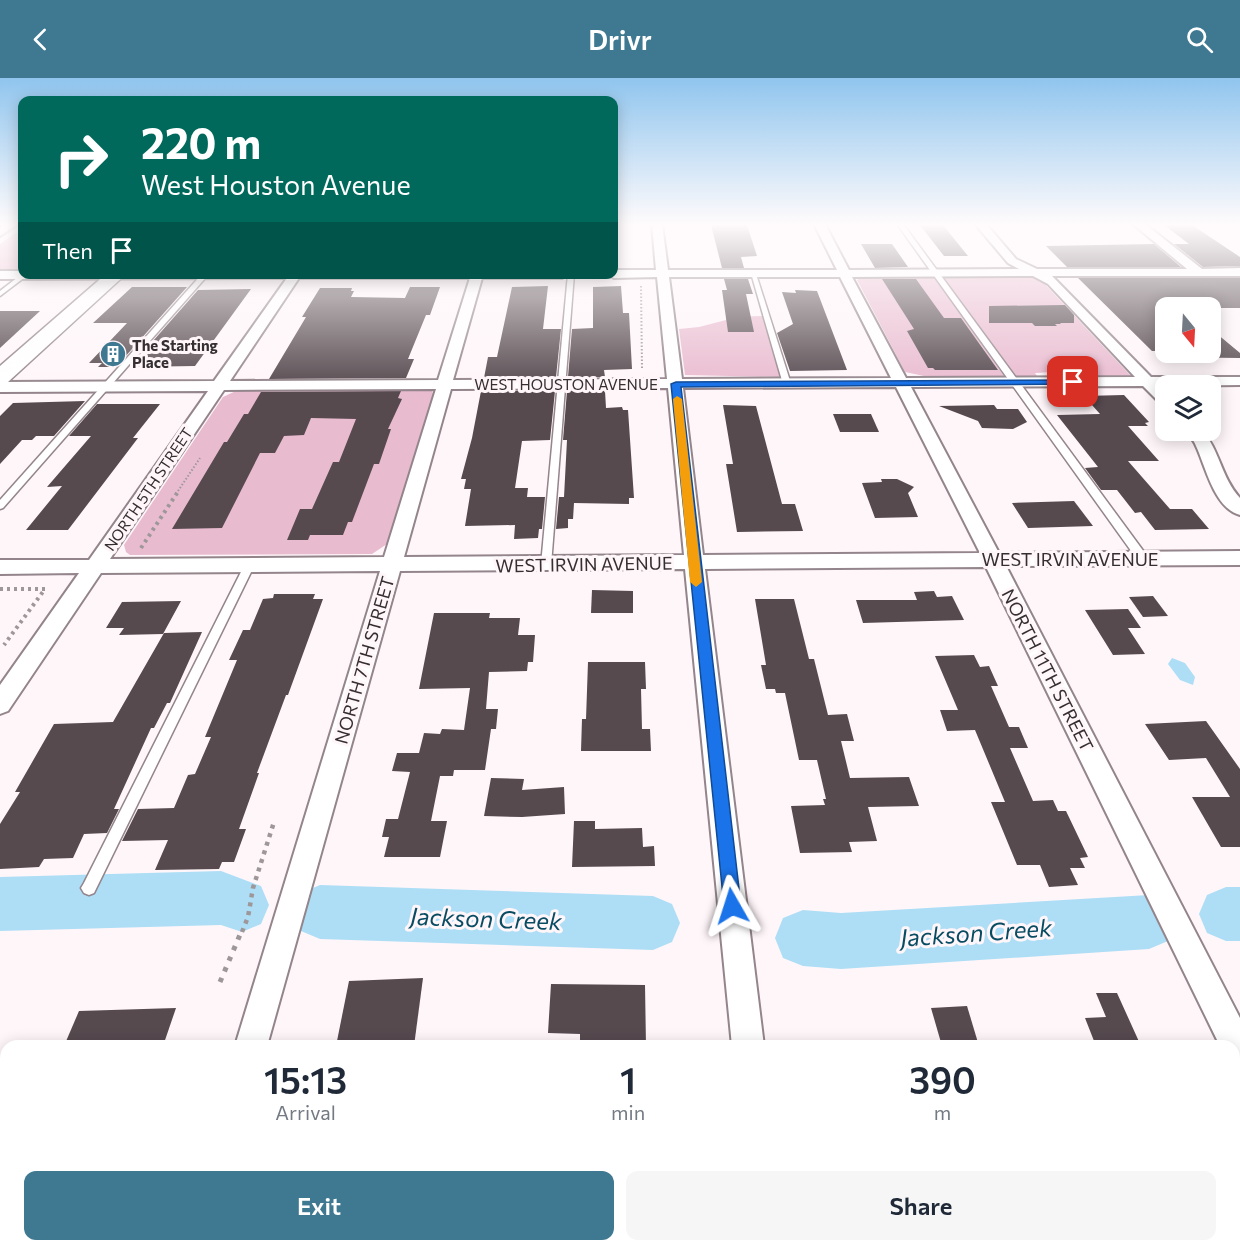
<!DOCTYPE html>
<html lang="en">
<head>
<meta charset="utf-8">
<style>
  body { margin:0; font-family:Commissioner,sans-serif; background:#f6f6f7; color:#1f2937; height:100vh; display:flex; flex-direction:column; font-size:22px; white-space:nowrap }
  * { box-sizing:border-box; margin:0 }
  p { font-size:20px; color:#747a83 }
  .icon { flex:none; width:33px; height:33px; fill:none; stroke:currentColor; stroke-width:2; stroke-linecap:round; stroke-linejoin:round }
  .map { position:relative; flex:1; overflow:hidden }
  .panel { position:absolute; left:0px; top:962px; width:1240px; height:212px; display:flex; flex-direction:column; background:#fff; border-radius:18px 18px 0 0; box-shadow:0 3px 15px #0003 }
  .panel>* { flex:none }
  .top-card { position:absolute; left:18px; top:18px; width:600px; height:183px; border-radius:12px; box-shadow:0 3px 15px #0003; background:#00695c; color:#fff; overflow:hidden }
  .needle { width:39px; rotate:162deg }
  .fabs { position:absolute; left:1155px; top:219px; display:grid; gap:12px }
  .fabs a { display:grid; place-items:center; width:66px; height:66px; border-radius:12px; background:#fff; box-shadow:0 3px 15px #0003; font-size:30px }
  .pin { position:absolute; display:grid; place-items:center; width:51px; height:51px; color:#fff; margin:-26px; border-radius:12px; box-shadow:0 3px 9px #0006 }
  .me { position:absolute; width:66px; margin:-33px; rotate:354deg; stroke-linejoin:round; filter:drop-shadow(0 0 4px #0008) }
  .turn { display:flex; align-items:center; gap:21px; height:126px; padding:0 24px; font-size:27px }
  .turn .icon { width:78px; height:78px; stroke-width:2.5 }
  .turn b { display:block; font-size:42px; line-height:51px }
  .then { display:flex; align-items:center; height:57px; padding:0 24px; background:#0003; gap:12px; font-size:22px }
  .eta { display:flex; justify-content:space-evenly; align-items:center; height:102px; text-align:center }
  .eta b { font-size:36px; font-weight:600; line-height:42px }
  .button { display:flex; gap:12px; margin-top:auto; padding:12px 24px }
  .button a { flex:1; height:69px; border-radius:12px; background:#3e7891; color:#fff; font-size:24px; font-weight:600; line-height:69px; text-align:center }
  .button a+a { background:#f6f6f7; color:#1f2937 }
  header { display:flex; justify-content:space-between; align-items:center; height:78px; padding:0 24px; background:#3e7891; color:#fff; font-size:27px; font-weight:600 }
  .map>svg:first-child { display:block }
</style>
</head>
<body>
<header><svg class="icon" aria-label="back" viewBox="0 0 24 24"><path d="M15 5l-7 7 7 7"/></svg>Drivr<svg class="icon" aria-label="search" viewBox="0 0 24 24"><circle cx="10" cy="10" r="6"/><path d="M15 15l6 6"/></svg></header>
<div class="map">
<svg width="1240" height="1172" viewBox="0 0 1240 1172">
  <rect width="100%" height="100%" fill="#fff6f9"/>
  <g fill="#e9bbcf">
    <path d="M16,155H22V194H0V166Z"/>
    <path d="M933,198L1004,298L929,299L905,294L857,202L863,199Z"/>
    <path d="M940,199H1031L1041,202L1131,298H1077C1067,291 1048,295 1035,295L1037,298H1014Z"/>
    <path d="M763,238L782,299L685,297L679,251L699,249L726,242V239Z"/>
    <path d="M426,311L432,312L434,319L387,466L372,476L130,477L126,474L124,467L223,319L238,312Z"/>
  </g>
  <path fill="#addef6" d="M1172,580L1185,585L1195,599L1193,607L1180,602L1168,586Z"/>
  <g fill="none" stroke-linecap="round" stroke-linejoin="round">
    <g fill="#addef6" fill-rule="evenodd">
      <path d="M221,793L261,808L269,827L261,846L242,854L221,847L0,853V799Z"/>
      <path d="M320,807L653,818L672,826L680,845L672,864L653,872L320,861L301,853L293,834L301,815Z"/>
      <path d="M1226,809H1240V863H1226L1207,855L1199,836L1207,817Z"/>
      <path d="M1149,817L1168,825L1176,844L1168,863L1149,871L841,891L803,888L783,880L775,860L783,840L803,832L841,835Z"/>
    </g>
  </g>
  <g fill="#564a4f">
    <path d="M711,147H747L757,178L741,179L744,190H722Z"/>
    <path d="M920,147H943L968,178H944Z"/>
    <path d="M1164,147H1192L1240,179V188L1203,189L1174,166H1189Z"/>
    <path d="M861,166H892L908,189L875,190Z"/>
    <path d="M1154,166L1181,189H1067L1046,168Z"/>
    <path d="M1078,200H1240V230H1166V274H1210V250L1240,275V280L1162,279L1156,273H1152Z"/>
    <path d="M724,201H748L753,216H746L754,254H728L722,212H727Z"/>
    <path d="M882,201H916L944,240H961L998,292H935L933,290H928L907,253L914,251Z"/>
    <path d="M548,208L543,251H561L556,299L484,300L488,279H497L512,209Z"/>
    <path d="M621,208L623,235H629L632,291L604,292L605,299H568L572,251L593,250V209Z"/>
    <path d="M132,209H187L116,289H98L102,285H89L127,245H93Z"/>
    <path d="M410,209H440L430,237H426L408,281H414L406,300L269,301L306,239H302L320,210H352L351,213H354L351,219L405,220Z"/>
    <path d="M251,211L195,288L130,289L198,212Z"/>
    <path d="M795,212L817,213L847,292L790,293L777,255L793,246L782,214L796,215Z"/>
    <path d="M1065,227L1074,237V245H1060L1061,246H1055L1057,248H1035L1032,245H989V228Z"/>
    <path d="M0,233H40L0,270Z"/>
    <path d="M401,313L398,320L402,321L388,351H391L379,386H374L352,444H348L343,457H310L308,462H287L300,431H312L333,384H339L356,341L311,340L304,357L284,358L275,375H260L222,450L172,451L224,364H227L244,336H248L261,314Z"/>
    <path d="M481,313H555L550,362L522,363L515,410H528L527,419H545L542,451H539L538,460L514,461L515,447L465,448L471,411H464L466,401H461L472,360Z"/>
    <path d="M567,313H605L606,330L622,329L623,332H628L634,420H629V426L574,425L573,441H568V450L556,451L559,419H564L567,362H563Z"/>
    <path d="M1124,317L1149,344L1145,345L1148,348H1128L1159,383H1128L1170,431H1192L1209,451L1155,452L1141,434L1135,435L1117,412H1101L1085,390L1098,389L1057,337L1100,336L1084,318Z"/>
    <path d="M85,323L54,358H36L32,362H22L0,386V338L13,325Z"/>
    <path d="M97,326H160L133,360H138L68,452H26L62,408L47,409L91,358H69Z"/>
    <path d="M723,327L756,328L782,426H795L803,453L737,454L726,386H733Z"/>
    <path d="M994,327L997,331H1018L1027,344L1013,351L982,350L978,343L939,328Z"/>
    <path d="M833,336H871L879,354H840Z"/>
    <path d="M881,401H897L914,409L908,415L918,439L875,440L862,405L882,404Z"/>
    <path d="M1074,423L1093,448L1028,450L1012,425Z"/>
    <path d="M592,512L633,513V535H591Z"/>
    <path d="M934,513L937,519L952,518L964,542L863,545L856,522H917L914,514Z"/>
    <path d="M274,516H315L313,521H323L288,617H286L257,695H259L239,751H246L234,784H222L219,791L155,792L168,762L122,763L138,731L174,730L188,697L195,696L211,659H205L237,582H229L243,552H250L263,521L273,520Z"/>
    <path d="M1153,518L1168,538L1143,539L1129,519Z"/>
    <path d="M755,521H794L809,581H814L828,637L847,636L854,663H841L850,700L909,699L919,728L868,729L877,763L849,764L852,774L800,775L791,728L825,727L823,721H826L817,682H799L785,615H776L775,611H766L761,587H766Z"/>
    <path d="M181,523L163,556L119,557L124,550H106L122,524Z"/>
    <path d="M1128,531L1141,550H1128L1145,576L1113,577L1085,532Z"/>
    <path d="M434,535H490L489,540H520L518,557H535L533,584H528L527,593L489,594L486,631H498L496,651H491L485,692H454L453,698H440L431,743H447L440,779H384L389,759H382L386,741H398L410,694L392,693L397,675H419L424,655L440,656L442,651L464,652L470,610L419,611Z"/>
    <path d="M202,554L170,625H167L154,650H151L114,731H119L107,755L84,756L73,780L44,781L39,789L0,791V746L20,714H15L54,646L113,644L164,555Z"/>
    <path d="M974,577L980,589L989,588L998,608H991L1009,649H1019L1028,670H1010L1033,723L1053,722L1058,733H1066L1088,779L1080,780L1085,790H1070L1078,807L1049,809L1040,787H1017L991,724H1005L975,652L947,653L940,632H958L935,578Z"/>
    <path d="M588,584H645L646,611H641L642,651H650L651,673H581L582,641H586Z"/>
    <path d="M1206,643L1240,691V769H1221L1192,719H1230L1206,680L1169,682L1145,646Z"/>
    <path d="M491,700L524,701L522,712L564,709L565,736L522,739L484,738Z"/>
    <path d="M574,743H595V751L642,750L643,769L654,768L655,788L572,789Z"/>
    <path d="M423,900L414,968H336L349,903Z"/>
    <path d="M551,906L645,907L646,968H580V956L548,955Z"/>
    <path d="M1096,915H1117L1141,968H1096L1085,940L1106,939Z"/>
    <path d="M967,928L979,968H942L931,930Z"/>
    <path d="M176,930L163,968H64L79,933Z"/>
  </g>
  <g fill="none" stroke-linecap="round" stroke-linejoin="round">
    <g stroke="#93858b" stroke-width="3">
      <g id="lane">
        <path d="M897,146H903L1147,478L1148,481L1147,484H1139Z"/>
        <path d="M751,195L756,196L791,306L790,308L783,306Z"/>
        <path d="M22,196H29L0,218V213Z"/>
        <path d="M202,196L208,197L3,430L0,431V422Z"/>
        <path d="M568,196H574L551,487L546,491L541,487Z"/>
        <path d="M249,484L254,488L94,815L89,817L84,815L81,810L84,805L244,488Z"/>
      </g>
    </g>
    <g stroke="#93858b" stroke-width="4">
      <g id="street">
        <path d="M5,146H18L0,158V150Z"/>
        <path d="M652,146H662L668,192H837L814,146H825L849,192L1019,191L1008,185L975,146H986L1016,181L1037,191H1187L1133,146H1145L1202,191L1240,190V198H1052L1151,299H1240V307L1160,308L1166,314V328L1161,326L1143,308L911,309L999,475L1240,473V487L1006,488L1240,940V990L1234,988V968H1220L986,489L705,491L764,968H732L685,491L400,493L267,968H235L380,493L101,495L8,633L0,636V607L79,495L0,496V482H89L208,313L0,314V304L214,303L287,200L0,201V193H22V196H568L562,200H482L453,302L667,301L657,199L614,200L608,196H614V192H656ZM1033,198L1048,206L1135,299L906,300L852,199ZM669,199H840L891,300L682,301ZM299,200H470L438,302L230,303ZM896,309L980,475L703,477L683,310ZM668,310L684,477L404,479L451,311ZM436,311L384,479L110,481L224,312Z"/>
        <path d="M1185,352H1202C1220,373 1221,399 1240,420V437C1214,430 1206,389 1196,368C1194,362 1189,358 1185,352Z"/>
        <path d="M173,1167H211L210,1172H172Z"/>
        <path d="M751,1167H789L790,1172H752Z"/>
      </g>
    </g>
    <g stroke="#93858b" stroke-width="3">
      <path id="primary" d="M106,196H126L8,304L0,306V288Z"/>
    </g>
    <g stroke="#9e979a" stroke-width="2" stroke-dasharray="1.5 2" stroke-linecap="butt">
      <path d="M641,208L642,291"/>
      <path d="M178,413L200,380"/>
    </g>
    <g stroke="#9e979a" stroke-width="4" stroke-dasharray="3 4" stroke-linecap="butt">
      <path d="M141,470L179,412"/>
      <path d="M0,511H45L4,567"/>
    </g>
    <path stroke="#9e979a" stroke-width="4.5" stroke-dasharray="4 5" stroke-linecap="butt" d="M242,854L248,839L253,810L274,744"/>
    <path stroke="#9e979a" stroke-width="5" stroke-dasharray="4.5 7" stroke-linecap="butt" d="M220,904L242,852"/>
    <use href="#lane" fill="#fff" fill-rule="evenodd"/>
    <use href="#street" fill="#fff" fill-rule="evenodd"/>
    <use href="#primary" fill="#fff" fill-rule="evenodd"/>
  </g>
  <linearGradient id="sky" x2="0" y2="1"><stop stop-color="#90c5ee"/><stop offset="0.47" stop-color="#fffbfc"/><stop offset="1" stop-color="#fffbfc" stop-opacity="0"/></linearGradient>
  <rect width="1240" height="311" fill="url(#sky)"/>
  <path fill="#1a73e8" stroke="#114b97" stroke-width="1.5" d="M1073,302L1076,303V306L681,309L741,828L739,834L732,836L726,834L724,828L671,306L676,304Z"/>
  <path fill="#f59e0b" d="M677,318L682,321L702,504L696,509L690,504L673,321Z"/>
  <defs>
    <g id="building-disc" transform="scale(1.35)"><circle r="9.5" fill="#3e7891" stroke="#fff6f9"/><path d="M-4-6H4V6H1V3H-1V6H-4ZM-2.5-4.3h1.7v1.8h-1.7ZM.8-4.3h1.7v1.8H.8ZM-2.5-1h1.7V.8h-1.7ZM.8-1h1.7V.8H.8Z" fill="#fff"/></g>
  </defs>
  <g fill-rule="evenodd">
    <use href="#building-disc" x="113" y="276"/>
  </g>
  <g text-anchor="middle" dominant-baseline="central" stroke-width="6" stroke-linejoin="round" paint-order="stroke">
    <g font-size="15" font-weight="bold" fill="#352f32" stroke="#fff6f9" text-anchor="start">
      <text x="132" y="267">The Starting<tspan x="132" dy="17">Place</tspan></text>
    </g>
    <g font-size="15" fill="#352f32" stroke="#fff6f9">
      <text x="566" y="306">WEST HOUSTON AVENUE</text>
      <text transform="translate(148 411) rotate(-56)">NORTH 5TH STREET</text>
    </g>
    <g font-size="18" fill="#352f32" stroke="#fff6f9">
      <text x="1070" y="481">WEST IRVIN AVENUE</text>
      <text transform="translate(584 486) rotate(-1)">WEST IRVIN AVENUE</text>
      <text transform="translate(364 582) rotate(-74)">NORTH 7TH STREET</text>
      <text transform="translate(1048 592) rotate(63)">NORTH 11TH STREET</text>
    </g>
    <g font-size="24" font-style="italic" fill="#084c63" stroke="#fff6f9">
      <text transform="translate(486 840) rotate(2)">Jackson Creek</text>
      <text transform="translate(976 854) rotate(-4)">Jackson Creek</text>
    </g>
  </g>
</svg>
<div class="fabs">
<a><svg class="needle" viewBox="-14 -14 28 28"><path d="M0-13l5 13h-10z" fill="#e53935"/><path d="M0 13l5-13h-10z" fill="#747a83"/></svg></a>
<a><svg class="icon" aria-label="layers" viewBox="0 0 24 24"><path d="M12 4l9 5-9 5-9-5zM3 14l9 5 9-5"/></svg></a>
</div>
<div class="pin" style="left:1073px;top:304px;background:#d93025"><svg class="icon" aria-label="arrive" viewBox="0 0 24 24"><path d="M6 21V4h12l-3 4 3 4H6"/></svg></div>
<svg class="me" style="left:732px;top:828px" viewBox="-20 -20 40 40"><path d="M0-17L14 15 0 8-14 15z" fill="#1a73e8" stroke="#fff" stroke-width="4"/></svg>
<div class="top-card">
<div class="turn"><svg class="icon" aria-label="right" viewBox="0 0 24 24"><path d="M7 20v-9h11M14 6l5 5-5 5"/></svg><div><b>220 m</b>West Houston Avenue</div></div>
<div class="then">Then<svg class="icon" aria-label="arrive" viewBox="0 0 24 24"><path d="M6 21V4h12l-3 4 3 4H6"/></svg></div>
</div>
<section class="panel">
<div class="eta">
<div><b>15:13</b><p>Arrival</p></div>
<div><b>1</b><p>min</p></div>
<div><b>390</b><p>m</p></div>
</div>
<div class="button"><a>Exit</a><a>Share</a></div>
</section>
</div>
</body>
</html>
